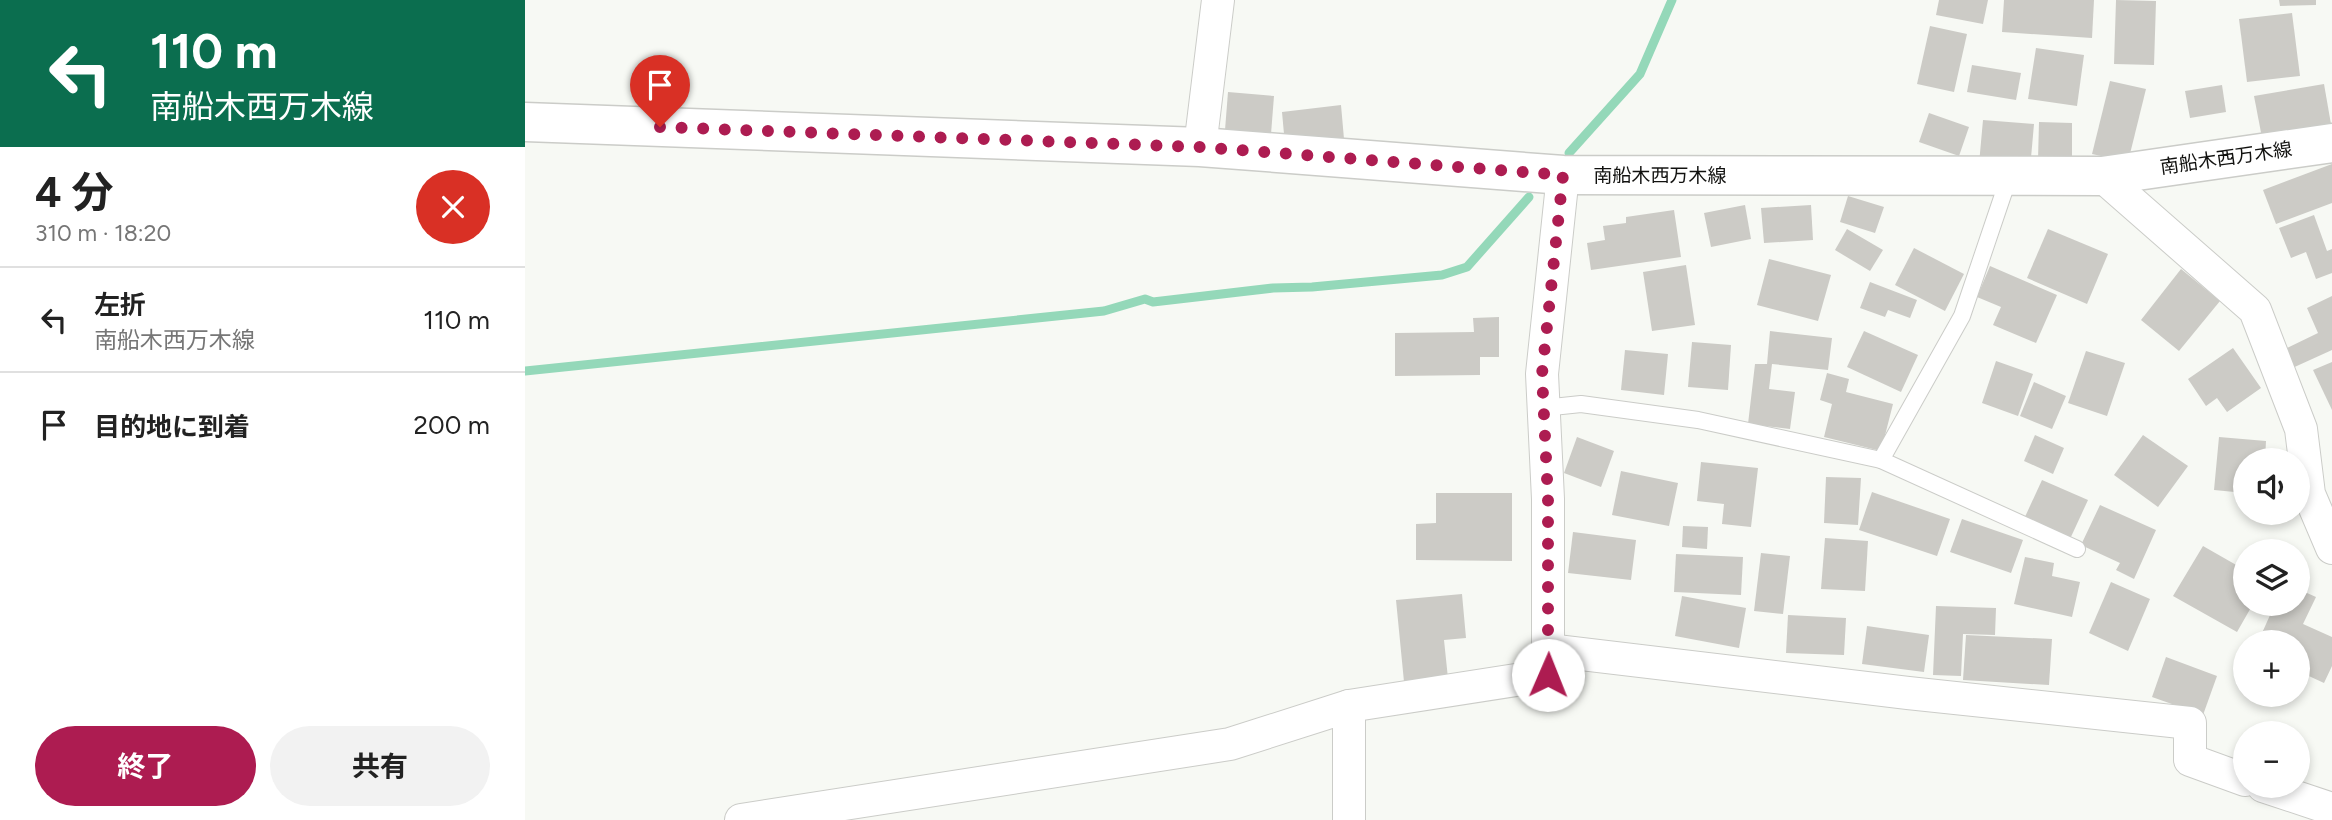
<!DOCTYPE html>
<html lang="ja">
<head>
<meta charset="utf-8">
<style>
  body { margin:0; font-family:Figtree,"Noto Sans JP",sans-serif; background:#f2f2f2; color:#222; height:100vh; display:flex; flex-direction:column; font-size:26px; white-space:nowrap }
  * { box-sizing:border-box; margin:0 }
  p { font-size:23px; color:#767676 }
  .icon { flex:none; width:38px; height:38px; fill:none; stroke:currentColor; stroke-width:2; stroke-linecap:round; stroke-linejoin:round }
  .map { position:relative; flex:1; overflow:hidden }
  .side { display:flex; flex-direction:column; background:#fff; width:525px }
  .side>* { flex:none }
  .guide { background:#0b6e4f; color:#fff; overflow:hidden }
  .controls { position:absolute; left:1708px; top:448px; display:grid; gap:14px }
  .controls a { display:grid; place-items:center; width:77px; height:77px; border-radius:50%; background:#fff; box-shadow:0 4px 10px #0003; font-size:35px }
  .pin { position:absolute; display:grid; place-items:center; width:60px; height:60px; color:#fff; margin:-72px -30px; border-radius:50% 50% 50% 0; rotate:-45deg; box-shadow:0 0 7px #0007 }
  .pin .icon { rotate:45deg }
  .me { position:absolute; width:77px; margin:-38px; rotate:1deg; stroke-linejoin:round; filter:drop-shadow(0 0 5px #0008) }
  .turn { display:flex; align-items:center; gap:24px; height:147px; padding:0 35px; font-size:32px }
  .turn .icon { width:91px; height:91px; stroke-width:2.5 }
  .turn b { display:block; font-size:49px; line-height:60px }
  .round { display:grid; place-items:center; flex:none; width:74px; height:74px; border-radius:37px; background:#f2f2f2 }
  .head { display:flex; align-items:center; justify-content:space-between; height:119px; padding:0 35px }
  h1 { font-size:42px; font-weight:700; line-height:52px }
  .button { display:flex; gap:14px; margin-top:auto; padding:14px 35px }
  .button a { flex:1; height:80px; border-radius:42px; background:#ad1c51; color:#fff; font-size:28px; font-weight:700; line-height:80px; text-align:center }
  .button a+a { background:#f2f2f2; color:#222 }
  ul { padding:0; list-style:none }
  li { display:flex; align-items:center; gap:21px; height:105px; padding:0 35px; border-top:2px solid #e0e0e0 }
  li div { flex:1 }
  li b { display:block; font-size:26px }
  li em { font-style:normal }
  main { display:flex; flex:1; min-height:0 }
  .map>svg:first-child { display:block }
</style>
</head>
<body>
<main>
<section class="side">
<div class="guide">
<div class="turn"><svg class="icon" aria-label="left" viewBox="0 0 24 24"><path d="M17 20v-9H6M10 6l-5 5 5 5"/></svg><div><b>110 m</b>南船木西万木線</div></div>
</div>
<div class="head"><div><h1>4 分</h1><p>310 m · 18:20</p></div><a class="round" style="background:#d93025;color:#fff"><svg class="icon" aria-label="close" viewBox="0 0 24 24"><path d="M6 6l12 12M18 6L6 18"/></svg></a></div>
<ul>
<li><svg class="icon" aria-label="left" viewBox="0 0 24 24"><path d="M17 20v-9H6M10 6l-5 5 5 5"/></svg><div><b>左折</b><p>南船木西万木線</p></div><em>110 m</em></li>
<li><svg class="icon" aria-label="arrive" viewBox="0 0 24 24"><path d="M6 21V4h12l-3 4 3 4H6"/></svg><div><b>目的地に到着</b></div><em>200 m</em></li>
</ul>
<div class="button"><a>終了</a><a>共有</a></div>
</section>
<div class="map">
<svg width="1807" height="820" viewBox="0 0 1807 820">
  <rect width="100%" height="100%" fill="#f7f9f4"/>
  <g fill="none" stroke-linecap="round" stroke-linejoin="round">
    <g stroke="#94d8b9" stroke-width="9">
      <path d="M1044,153L1115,74L1147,0"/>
      <path d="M0,371L579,311L620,299L628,302L748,288L787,287L917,275L942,267L1004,197"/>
    </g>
  </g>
  <g fill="#cccbc6">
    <path d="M1414,0H1463L1458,24L1411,15Z"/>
    <path d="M1479,0H1569L1567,38L1477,32Z"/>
    <path d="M1591,0L1631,1L1629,65L1589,64Z"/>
    <path d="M1754,0H1791V5L1755,6Z"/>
    <path d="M1767,13L1775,76L1722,82L1714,19Z"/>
    <path d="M1405,26L1442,34L1429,92L1392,84Z"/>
    <path d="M1511,48L1559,55L1552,106L1503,99Z"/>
    <path d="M1447,65L1496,73L1491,100L1442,92Z"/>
    <path d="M1585,81L1621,89L1603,162L1567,154Z"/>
    <path d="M1799,84L1807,130L1738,143L1729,96Z"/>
    <path d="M1697,85L1701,112L1665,118L1660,91Z"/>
    <path d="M703,92L749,96L746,134L700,130Z"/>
    <path d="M816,105L819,139L760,145L757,112Z"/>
    <path d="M1404,113L1444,127L1434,156L1394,142Z"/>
    <path d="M1458,120L1509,124L1505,169L1454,164Z"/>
    <path d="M1514,122L1547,123V161L1513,160Z"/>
    <path d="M1807,164V203L1751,224L1738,190Z"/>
    <path d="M1323,196L1359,207L1350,233L1315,222Z"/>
    <path d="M1220,205L1226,239L1186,247L1179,213Z"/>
    <path d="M1286,205L1288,240L1239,243L1236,208Z"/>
    <path d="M1149,210L1156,257L1066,270L1062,243L1080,240L1078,226L1101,223V217Z"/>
    <path d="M1789,215L1802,251L1807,249V273L1791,279L1781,252L1766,258L1754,228Z"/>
    <path d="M1322,229L1358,250L1345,271L1310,250Z"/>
    <path d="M1523,229L1583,254L1562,304L1502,278Z"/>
    <path d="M1389,248L1439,274L1420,311L1370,285Z"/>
    <path d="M1244,259L1306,275L1293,321L1232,305Z"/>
    <path d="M1161,265L1170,325L1127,331L1118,272Z"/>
    <path d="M1465,266L1532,295L1511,343L1468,325L1476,307L1452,297Z"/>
    <path d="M1656,269L1695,301L1654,351L1616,320Z"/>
    <path d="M1345,282L1392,300L1385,318L1363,310L1360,317L1335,308Z"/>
    <path d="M1807,296V350L1763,370L1754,352L1793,333L1782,308Z"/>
    <path d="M974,317V357H955V375L870,376V333L949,332L948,318Z"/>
    <path d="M1245,331L1307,338L1303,370L1247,364L1244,389L1270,392L1265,429L1223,424L1230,364H1242Z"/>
    <path d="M1339,331L1393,355L1376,392L1322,367Z"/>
    <path d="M1167,342L1206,345L1203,390L1163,387Z"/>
    <path d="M1708,348L1736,388L1702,412L1692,398L1681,406L1663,379Z"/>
    <path d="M1100,350L1143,354L1139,395L1096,390Z"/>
    <path d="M1561,351L1600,363L1582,416L1543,403Z"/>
    <path d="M1471,361L1508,374L1493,416L1457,403Z"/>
    <path d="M1807,362V410L1788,370Z"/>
    <path d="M1302,373L1324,379L1321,392L1368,404L1356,451L1299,437L1307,404L1295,400Z"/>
    <path d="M1509,382L1541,396L1527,429L1495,416Z"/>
    <path d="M1510,435L1539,448L1528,474L1499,461Z"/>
    <path d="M1618,435L1663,466L1633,507L1589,475Z"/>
    <path d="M1052,437L1089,451L1076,487L1039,473Z"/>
    <path d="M1694,437L1741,441L1740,460H1720V493L1689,490Z"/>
    <path d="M1176,462L1233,468L1226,527L1197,524L1199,504L1172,501Z"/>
    <path d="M1096,471L1153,483L1144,526L1087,515Z"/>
    <path d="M1301,477L1336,478L1333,525L1299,523Z"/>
    <path d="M1517,480L1563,500L1545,539L1499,519Z"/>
    <path d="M1347,492L1425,519L1412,556L1334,530Z"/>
    <path d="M911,493H987V561L891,560V524L911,523Z"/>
    <path d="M1575,505L1631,530L1609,579L1591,570L1595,563L1556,545Z"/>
    <path d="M1437,519L1498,540L1486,573L1425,552Z"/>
    <path d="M1158,526L1183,527L1182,549L1157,547Z"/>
    <path d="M1048,532L1111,540L1106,580L1043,573Z"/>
    <path d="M1300,538L1343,541L1340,591L1296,589Z"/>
    <path d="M1678,546L1720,570V604H1728L1712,632L1648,596Z"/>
    <path d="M1236,553L1265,556L1258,614L1229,611Z"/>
    <path d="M1151,554L1218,557L1216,595L1149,592Z"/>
    <path d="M1500,557L1529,563L1527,576L1555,582L1547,617L1489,604Z"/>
    <path d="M1586,582L1625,599L1603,651L1564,633Z"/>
    <path d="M1773,589L1791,597L1778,624L1807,637V666L1799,683L1773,671V642H1733L1750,604H1773Z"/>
    <path d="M937,594L941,638L919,640L924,688L880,692L871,600Z"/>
    <path d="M1157,596L1221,608L1214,648L1150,636Z"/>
    <path d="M1411,606L1471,608L1470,635L1438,634L1436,676L1408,675Z"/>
    <path d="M1263,615L1321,618L1319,655L1261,653Z"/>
    <path d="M1342,626L1404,635L1399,672L1337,664Z"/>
    <path d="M1441,635L1527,639L1524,685L1438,680Z"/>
    <path d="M1641,657L1692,676L1678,715L1627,697Z"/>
  </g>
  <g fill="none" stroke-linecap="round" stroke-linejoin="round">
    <g stroke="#cbccc8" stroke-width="18">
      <g id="lane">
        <path d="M1018,408L1056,404L1173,420L1356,460L1552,549"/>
        <path d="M1356,460L1437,316L1484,177"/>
      </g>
    </g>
    <g stroke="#cbccc8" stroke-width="34">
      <g id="street">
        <path d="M675,147L693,0"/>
        <path d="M1577,176L1730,310L1776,429L1784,494L1807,548"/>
        <path d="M1023,650L1383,693L1665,723V760L1720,780"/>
        <path d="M824,706V820"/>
        <path d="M1738,786L1807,809"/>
        <path d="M216,820L705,744L824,706L1023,675V499L1017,374L1038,175"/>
      </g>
    </g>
    <g stroke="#cbccc8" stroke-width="41">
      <path id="secondary" d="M0,122L675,147L1038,175L1577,176L1807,143"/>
    </g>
    <use href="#lane" stroke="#fff" stroke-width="16"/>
    <use href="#street" stroke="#fff" stroke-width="32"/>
    <use href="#secondary" stroke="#fff" stroke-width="38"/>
  </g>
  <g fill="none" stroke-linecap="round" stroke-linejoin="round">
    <path stroke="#ad1c51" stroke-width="12" stroke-dasharray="0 21.6" d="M135,127L675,147L1038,175L1017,374L1023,499V675"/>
  </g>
  <g text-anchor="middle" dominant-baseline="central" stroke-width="6" stroke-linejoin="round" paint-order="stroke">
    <g font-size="19" fill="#11110f" stroke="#fff">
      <text transform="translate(1701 158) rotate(-8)">南船木西万木線</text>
      <text x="1135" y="175">南船木西万木線</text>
    </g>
  </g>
</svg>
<div class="controls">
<a><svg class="icon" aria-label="sound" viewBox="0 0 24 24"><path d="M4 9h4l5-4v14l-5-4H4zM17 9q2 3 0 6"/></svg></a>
<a><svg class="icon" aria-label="layers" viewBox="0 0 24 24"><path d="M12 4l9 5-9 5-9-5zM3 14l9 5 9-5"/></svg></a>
<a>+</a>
<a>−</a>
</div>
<div class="pin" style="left:135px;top:127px;background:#d93025"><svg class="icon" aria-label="arrive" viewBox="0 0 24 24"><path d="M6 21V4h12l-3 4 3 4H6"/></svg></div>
<svg class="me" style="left:1023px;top:675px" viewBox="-20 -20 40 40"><circle r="19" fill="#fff"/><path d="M0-13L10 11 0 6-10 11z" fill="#ad1c51"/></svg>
</div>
</main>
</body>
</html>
